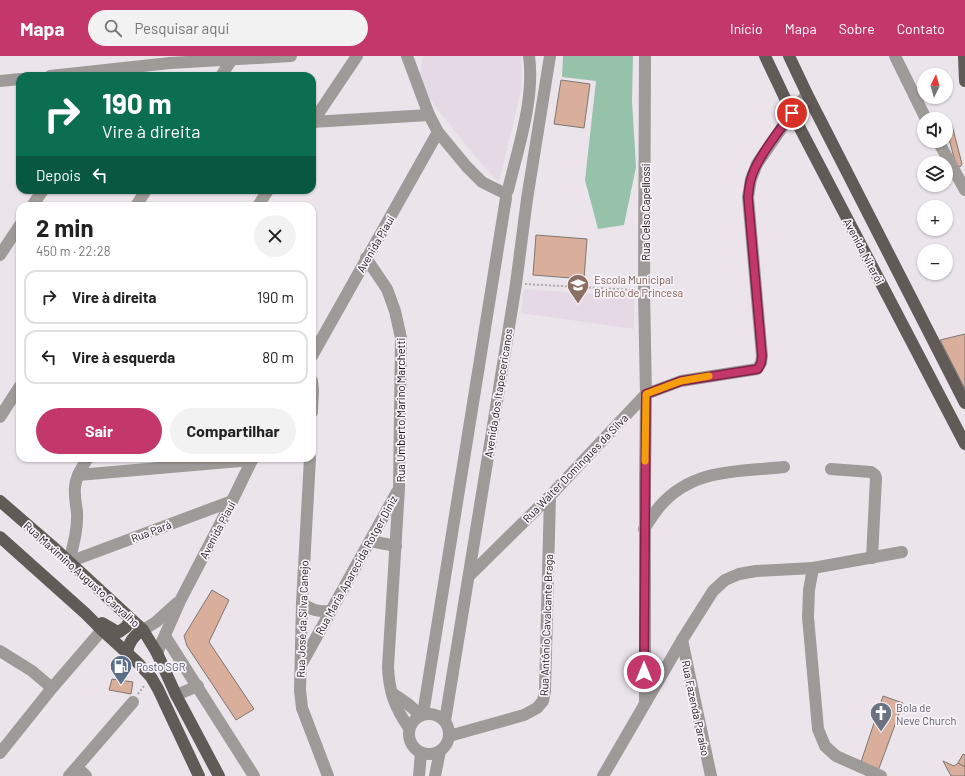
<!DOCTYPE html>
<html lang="pt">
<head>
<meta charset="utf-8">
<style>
  body { margin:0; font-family:Barlow,sans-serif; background:#f2f2f2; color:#222; height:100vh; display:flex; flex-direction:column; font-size:15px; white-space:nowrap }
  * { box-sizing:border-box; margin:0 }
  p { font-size:13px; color:#767676 }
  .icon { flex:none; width:22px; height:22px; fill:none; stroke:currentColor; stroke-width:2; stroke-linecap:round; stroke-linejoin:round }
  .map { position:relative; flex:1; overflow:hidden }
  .side { position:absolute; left:16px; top:146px; width:300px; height:260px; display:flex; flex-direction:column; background:#fff; border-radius:12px; box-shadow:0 1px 3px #0004 }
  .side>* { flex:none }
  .banner { position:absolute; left:16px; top:16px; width:300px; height:122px; border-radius:12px; box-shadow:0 1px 3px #0004; background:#0b6e4f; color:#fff; overflow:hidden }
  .needle { width:26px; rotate:5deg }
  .buttons { position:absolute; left:917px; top:12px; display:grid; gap:8px }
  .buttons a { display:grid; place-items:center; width:36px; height:36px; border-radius:50%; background:#fff; box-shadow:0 1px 3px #0004; font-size:20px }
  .pin { position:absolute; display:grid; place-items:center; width:34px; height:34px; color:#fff; margin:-17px; border:2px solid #fff; border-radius:50%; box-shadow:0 1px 4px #0007 }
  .me { position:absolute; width:44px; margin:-22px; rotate:0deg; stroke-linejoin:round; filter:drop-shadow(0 0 3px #0008) }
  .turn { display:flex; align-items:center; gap:14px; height:84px; padding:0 20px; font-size:18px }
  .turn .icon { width:52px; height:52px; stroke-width:2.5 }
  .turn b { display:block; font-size:28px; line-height:34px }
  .then { display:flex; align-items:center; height:38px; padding:0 20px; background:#0003; gap:8px; font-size:15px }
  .round { display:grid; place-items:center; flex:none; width:42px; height:42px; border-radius:21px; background:#f2f2f2 }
  .headline { display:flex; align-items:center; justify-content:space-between; height:68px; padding:0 20px }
  h1 { font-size:24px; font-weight:700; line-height:30px }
  .action { display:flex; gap:8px; margin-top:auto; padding:8px 20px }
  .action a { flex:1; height:46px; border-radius:24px; background:#c3376b; color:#fff; font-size:16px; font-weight:700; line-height:46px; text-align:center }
  .action a+a { background:#f2f2f2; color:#222 }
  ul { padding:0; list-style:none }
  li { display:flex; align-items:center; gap:12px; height:54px; margin:0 8px 6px; padding:0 12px; border:2px solid #e0e0e0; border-radius:12px }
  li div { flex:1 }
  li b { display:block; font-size:15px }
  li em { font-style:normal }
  header { display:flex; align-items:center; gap:24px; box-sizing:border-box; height:56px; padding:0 20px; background:#c3376b; color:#fff }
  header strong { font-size:19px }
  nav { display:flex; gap:22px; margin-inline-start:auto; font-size:14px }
  .search { width:280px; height:36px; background:#f2f2f2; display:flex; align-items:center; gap:10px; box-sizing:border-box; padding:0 14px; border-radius:22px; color:#767676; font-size:15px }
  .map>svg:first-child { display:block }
</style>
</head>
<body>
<header>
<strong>Mapa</strong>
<div class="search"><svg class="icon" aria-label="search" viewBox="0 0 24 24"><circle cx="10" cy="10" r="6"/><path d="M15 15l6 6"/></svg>Pesquisar aqui</div>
<nav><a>Início</a><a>Mapa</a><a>Sobre</a><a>Contato</a></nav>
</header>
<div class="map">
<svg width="965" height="720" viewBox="0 0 965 720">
  <rect width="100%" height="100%" fill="#ebe5eb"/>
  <g fill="#e5d9e5">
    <path d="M423,0H521L522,12L521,34L499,127L479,105L437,53L424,33L420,18Z"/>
    <path d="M524,233L634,241V273L521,257Z"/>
  </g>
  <path fill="#96c2a9" d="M563,0H633L632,45L636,111L624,169L598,173L585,124L596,25L562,21Z"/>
  <g fill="#d9ae9a" stroke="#7e7773">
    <path d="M561,24L590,28L584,72L554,68Z"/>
    <path d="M952,69L962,108L960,111L956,109L946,72V71Z"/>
    <path d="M536,179L587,183L584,223L533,219Z"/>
    <path d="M965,278V333L940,284Z"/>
    <path d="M212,534L229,544L209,586L254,653L236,664L187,590L184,580Z"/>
    <path d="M112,623L133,626L131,638L109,634Z"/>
    <path d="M883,640L903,647L878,715L861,706Z"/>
    <path d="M963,698L965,699V711L958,707Z"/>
    <path d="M943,705L954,710L958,707L965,711V720H951Z"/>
  </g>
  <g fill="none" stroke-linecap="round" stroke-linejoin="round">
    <g stroke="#aaa6aa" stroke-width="2" stroke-dasharray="2 2" stroke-linecap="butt">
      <path d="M525,228L635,234"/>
      <path d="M138,638L144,630"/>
    </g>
    <g stroke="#9d9a98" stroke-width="12">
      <path d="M407,0L429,59L438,76L467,111L482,126L506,138"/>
      <path d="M895,0L926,63"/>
      <path d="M50,20L170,7L291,0"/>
      <path d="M221,20L232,3"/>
      <path d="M0,25L20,23"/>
      <path d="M312,66L429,59"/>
      <path d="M312,67L357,0"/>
      <path d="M938,85L965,134"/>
      <path d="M508,134C518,92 535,43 529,0"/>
      <path d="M32,150L43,134"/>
      <path d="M136,150L146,134"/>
      <path d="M258,150L268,134"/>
      <path d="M0,199L20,169"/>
      <path d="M366,202L387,233L395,255L401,282L399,432L388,611C389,636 395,652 409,672"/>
      <path d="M312,300L438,76"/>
      <path d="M312,325L313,334L312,356"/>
      <path d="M0,361L20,330"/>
      <path d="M310,402L302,547L300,634L302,652L328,720"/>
      <path d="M831,413L871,416L875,419L876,422L872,502"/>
      <path d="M78,419L252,404"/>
      <path d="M644,473C649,466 654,457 660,450C693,412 738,416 784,411"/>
      <path d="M370,485L396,490"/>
      <path d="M69,506L232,445"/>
      <path d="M69,506C73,490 78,473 77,456C76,448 74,440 75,431C76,420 82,411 88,402"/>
      <path d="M813,512L809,534L808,561L818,673L825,690L836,700L881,720"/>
      <path d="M469,520L550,440L646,338L681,325L757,313L761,307L762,300L748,141L751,123L757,108L792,57L807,38"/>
      <path d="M302,547C311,554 318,556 330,555"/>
      <path d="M143,574L156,566L177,547"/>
      <path d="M165,580L254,720"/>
      <path d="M682,584L711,720"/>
      <path d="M0,595L32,615L52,632"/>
      <path d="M157,597L180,545L232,445L253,402"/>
      <path d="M302,607L397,436"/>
      <path d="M392,637L408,648L420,659"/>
      <path d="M176,639L198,630"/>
      <path d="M645,647V429L646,338L644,235L645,0"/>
      <circle cx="429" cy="678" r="20"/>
      <path d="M423,658L506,142"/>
      <path d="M445,665L516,228L527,143L550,0"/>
      <path d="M449,680L524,659L537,652L543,645L545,635L550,440"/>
      <path d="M0,697L52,632L102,574"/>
      <path d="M77,711L86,720"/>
      <path d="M69,720L133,646"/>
      <path d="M419,720L421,697"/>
      <path d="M435,720L440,695"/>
      <path d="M603,720L682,584L713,535L725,524L739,518L756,515L813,512L902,496"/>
    </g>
    <g stroke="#615b58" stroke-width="12">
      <path d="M765,0L792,57L965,388"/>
      <path d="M789,0L807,38L965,347"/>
      <path d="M964,0L965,25"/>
      <path d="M0,445L52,490L143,574L157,597L176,639L219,720"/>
      <path d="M0,481L85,557L102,574L138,607L151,621L158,633L199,720"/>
      <path d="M102,567L114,574L119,576L126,571L131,563"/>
      <path d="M127,596C129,586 134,579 143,574"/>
    </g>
  </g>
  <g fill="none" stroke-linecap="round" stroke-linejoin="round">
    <g stroke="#7f2446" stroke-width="10">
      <path id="route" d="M644,616L646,338L681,325L758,313L761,307L762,300L748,141C749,135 749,129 751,123C756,103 780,74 792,57"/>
    </g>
    <use href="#route" stroke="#c3376b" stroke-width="7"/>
    <path stroke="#f59e0b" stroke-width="7" d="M645,405L646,338L681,325L709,320"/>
  </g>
  <defs>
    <g id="school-pin" transform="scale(1.15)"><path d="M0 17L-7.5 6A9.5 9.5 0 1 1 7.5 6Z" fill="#8d6e63" stroke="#f9f2f8"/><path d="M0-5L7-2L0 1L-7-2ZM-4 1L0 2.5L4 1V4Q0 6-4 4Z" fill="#fff"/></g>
    <g id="fuel-pin" transform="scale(1.15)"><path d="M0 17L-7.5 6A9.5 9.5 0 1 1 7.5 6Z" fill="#5c6f8a" stroke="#f9f2f8"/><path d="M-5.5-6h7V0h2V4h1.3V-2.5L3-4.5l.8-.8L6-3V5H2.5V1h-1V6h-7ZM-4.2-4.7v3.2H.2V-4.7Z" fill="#fff"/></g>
    <g id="church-pin" transform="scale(1.15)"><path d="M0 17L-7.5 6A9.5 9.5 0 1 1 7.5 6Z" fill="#6b7280" stroke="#f9f2f8"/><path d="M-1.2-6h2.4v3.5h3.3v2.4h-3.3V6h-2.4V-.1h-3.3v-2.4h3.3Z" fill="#fff"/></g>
  </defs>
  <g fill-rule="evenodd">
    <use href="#school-pin" x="578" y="229"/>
    <use href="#fuel-pin" x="121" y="610"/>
    <use href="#church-pin" x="881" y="657"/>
  </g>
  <g text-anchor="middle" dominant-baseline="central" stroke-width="3.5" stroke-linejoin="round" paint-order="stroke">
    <g font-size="11" fill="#171517" stroke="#f9f2f8">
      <text transform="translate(645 156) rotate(-90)">Rua Celso Capellossi</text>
      <text transform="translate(375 188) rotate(-60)">Avenida Piauí</text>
      <text transform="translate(864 195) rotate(62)">Avenida Niterói</text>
      <text transform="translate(498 337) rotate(-81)">Avenida dos Itapecericanos</text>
      <text transform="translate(400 354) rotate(-90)">Rua Umberto Marino Marchetti</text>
      <text transform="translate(575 412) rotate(-46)">Rua Walter Domingues da Silva</text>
      <text transform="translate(217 474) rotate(-62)">Avenida Piauí</text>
      <text transform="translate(151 475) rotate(-21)">Rua Pará</text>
      <text transform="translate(356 509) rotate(-61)">Rua Maria Aparecida Rotger Diniz</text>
      <text transform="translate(82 518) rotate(42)">Rua Maximino Augusto Carvalho</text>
      <text transform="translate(302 563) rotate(-88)">Rua José da Silva Canejo</text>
      <text transform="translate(546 569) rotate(-88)">Rua Antônio Cavalcante Braga</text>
      <text transform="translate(696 652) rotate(78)">Rua Fazenda Paraíso</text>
    </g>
    <g font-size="11" fill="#785e54" stroke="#f9f2f8" text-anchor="start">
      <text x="594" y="223">Escola Municipal<tspan x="594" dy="13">Brinco de Princesa</tspan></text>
    </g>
    <g font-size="11" fill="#4e5e75" stroke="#f9f2f8" text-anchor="start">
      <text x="136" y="610">Posto SGR</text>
    </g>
    <g font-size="11" fill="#5b616d" stroke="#f9f2f8" text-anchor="start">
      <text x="896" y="651">Bola de<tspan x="896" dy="13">Neve Church</tspan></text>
    </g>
  </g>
</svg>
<div class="buttons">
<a><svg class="needle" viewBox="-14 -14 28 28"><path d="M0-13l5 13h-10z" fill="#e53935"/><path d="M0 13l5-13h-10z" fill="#767676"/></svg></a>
<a><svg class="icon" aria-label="sound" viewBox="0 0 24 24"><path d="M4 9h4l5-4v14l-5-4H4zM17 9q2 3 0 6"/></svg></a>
<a><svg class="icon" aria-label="layers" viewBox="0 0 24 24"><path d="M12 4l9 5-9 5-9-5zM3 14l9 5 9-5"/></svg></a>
<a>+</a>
<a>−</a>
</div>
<div class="pin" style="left:792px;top:57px;background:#d93025"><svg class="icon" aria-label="arrive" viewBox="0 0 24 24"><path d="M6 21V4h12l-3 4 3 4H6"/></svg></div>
<svg class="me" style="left:644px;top:616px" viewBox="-20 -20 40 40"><circle r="17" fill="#c3376b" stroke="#fff" stroke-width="3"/><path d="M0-11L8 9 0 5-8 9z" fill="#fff"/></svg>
<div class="banner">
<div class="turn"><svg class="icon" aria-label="right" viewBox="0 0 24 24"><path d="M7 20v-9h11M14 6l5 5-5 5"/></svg><div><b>190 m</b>Vire à direita</div></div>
<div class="then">Depois<svg class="icon" aria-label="left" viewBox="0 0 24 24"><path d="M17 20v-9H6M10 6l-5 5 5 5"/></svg></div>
</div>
<section class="side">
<div class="headline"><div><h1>2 min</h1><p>450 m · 22:28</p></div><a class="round"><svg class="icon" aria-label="close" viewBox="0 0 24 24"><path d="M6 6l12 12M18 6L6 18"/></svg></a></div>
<ul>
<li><svg class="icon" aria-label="right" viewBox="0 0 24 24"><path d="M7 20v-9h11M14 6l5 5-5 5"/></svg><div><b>Vire à direita</b></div><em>190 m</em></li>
<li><svg class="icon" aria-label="left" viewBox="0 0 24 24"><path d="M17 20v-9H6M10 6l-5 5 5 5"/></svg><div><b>Vire à esquerda</b></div><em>80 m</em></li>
</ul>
<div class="action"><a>Sair</a><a>Compartilhar</a></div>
</section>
</div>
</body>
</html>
